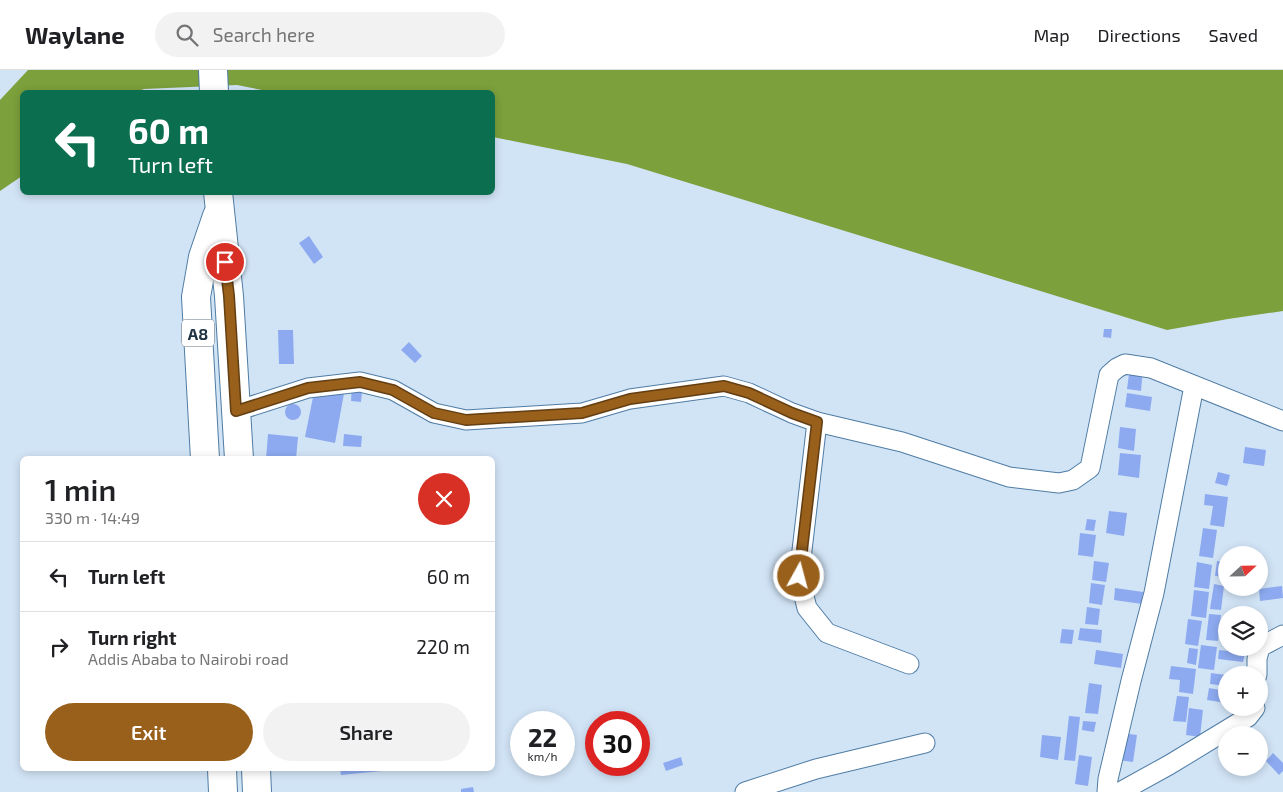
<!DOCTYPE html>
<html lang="en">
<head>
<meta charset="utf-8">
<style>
  body { margin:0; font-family:"Exo 2",sans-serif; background:#f2f2f2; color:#202124; height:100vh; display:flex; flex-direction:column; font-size:19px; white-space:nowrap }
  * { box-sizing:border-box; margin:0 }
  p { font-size:16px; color:#757577 }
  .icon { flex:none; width:28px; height:28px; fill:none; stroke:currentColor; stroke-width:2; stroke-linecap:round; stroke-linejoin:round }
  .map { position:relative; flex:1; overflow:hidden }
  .sheet { position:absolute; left:20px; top:386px; width:475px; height:315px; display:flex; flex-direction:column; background:#fff; border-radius:8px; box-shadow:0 2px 8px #0003 }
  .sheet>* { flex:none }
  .hud { position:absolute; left:20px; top:20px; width:475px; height:105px; border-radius:8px; box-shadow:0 2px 8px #0003; background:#0b6e4f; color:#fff; overflow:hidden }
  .needle { width:32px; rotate:68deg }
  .tools { position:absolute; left:1218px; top:476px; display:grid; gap:10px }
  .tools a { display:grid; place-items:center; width:50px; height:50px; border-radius:50%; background:#fff; box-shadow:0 2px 8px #0003; font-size:25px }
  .speed { position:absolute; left:510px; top:641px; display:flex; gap:10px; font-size:25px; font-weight:700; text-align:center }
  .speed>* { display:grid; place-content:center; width:65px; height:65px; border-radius:50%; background:#fff; box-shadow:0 2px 8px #0003; line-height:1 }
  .speed small { font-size:12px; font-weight:400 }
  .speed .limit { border:8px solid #d22; background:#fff; color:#111 }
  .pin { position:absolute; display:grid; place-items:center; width:42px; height:42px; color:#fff; margin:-21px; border:2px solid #fff; border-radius:50%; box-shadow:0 1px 5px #0007 }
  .me { position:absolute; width:55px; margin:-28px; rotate:7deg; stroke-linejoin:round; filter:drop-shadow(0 0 4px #0008) }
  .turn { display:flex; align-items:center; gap:18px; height:105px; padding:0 25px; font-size:22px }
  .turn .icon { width:65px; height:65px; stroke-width:2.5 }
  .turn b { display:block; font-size:35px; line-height:42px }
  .round { display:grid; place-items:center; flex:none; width:52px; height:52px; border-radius:26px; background:#f2f2f2 }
  .summary { display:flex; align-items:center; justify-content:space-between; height:85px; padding:0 25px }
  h1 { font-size:30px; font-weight:600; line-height:38px }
  .action { display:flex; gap:10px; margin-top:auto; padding:10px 25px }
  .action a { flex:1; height:58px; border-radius:30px; background:#98601b; color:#fff; font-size:20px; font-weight:600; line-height:58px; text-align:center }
  .action a+a { background:#f2f2f2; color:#202124 }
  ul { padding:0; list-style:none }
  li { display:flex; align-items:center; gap:15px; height:70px; padding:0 25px; border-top:1px solid #e0e0e0 }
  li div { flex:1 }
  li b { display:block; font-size:19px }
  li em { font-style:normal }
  header { display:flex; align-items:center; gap:30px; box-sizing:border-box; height:70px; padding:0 25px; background:#fff; border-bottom:1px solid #e0e0e0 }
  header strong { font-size:24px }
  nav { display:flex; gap:28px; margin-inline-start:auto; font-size:18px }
  .search { width:350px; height:45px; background:#f2f2f2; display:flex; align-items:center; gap:12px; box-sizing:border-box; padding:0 18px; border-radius:28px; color:#757577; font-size:19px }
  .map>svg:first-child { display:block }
</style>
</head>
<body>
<header>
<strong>Waylane</strong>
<div class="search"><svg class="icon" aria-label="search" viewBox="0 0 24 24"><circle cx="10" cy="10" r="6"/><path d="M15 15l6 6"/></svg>Search here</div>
<nav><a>Map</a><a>Directions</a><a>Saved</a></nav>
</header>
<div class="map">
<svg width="1283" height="722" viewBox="0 0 1283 722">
  <rect width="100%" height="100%" fill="#d1e4f6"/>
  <path fill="#7ca03c" d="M28,0H1283V241L1228,249L1167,260L627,94L493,67L492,22H272L237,15L144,19L137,22H22V106L0,121V30Z"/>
  <g fill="#8daaf0">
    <path d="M309,166L323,187L314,194L299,173Z"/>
    <path d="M1104,259H1112L1111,268L1103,267Z"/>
    <path d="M278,260H293L294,294H279Z"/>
    <path d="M409,272L422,286L415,293L401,280Z"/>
    <path d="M1130,297L1143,298L1141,321L1127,319Z"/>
    <path d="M352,311L363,312L361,332L351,331Z"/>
    <path d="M316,312L345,318L335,373L305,367Z"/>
    <path d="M1127,323L1152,327L1150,341L1125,337Z"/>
    <circle cx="293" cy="342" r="8"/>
    <path d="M1120,357L1136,359L1134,381L1118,378Z"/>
    <path d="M268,364L298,367L296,389H266Z"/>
    <path d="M344,364L362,366L361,377L343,376Z"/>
    <path d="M1245,377L1266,380L1264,396L1243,393Z"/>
    <path d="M1120,383L1141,385L1139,408L1118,405Z"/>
    <path d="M1218,402L1230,405L1227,416L1215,413Z"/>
    <path d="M1205,424L1228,427L1224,457L1210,455L1213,436L1204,435Z"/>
    <path d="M1109,441L1127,443L1124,466L1106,463Z"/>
    <path d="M1087,449L1096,450L1094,461L1085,460Z"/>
    <path d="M1203,458L1217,460L1213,488L1199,486Z"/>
    <path d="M1080,463L1096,465L1093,487L1078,485Z"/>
    <path d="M1094,491L1109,493L1106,512L1092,510Z"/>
    <path d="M1217,491L1226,492V507L1215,506Z"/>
    <path d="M1197,492L1212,495L1209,519L1194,517Z"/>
    <path d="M1091,513L1105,515L1102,535L1089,533Z"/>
    <path d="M1214,514L1224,516L1221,540L1210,539Z"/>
    <path d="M1282,516L1283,528L1260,531L1259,519Z"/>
    <path d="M1115,518L1143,522L1142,534L1114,530Z"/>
    <path d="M1194,520L1209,522L1206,548L1191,546Z"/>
    <path d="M1087,537L1100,539L1098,555L1085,554Z"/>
    <path d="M1209,544L1221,545L1218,571L1206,570Z"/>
    <path d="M1188,549L1202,551L1198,576L1185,574Z"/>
    <path d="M1080,558L1102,560L1101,573L1078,570Z"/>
    <path d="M1062,559L1074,560L1072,574L1060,573Z"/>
    <path d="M1201,575L1217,577L1214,600L1198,598Z"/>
    <path d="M1189,578L1198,579L1196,595L1187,593Z"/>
    <path d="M1096,580L1123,584L1121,598L1094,594Z"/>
    <path d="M1219,580L1245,583L1243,592L1218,589Z"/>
    <path d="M1171,596L1196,599L1193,624L1179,622L1180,610L1169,609Z"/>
    <path d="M1211,603L1226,605V616L1210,614Z"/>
    <path d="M1089,613L1102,615L1098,644L1085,643Z"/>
    <path d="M1209,618L1226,621V633L1207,630Z"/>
    <path d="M1177,626L1189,627L1186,652L1173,651Z"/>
    <path d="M1189,638L1203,640L1200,667L1186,665Z"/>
    <path d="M1069,646L1080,647L1075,691L1064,690Z"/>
    <path d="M1083,651L1096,652L1094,662L1082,660Z"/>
    <path d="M1122,663L1137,665L1133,692L1118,690Z"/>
    <path d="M1042,665L1061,667L1058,690L1040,687Z"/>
    <path d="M1273,683L1283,693V701L1279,705L1266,691Z"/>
    <path d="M1079,685L1092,687L1088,716L1075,714Z"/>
    <path d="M681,687L683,695L666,701L663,693Z"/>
    <path d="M340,699H382V701L341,705Z"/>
    <path d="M473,717L474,722H461V719Z"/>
  </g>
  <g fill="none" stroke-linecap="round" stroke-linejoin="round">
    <g stroke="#4f7ca4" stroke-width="21">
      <g id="street">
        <path d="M236,341L308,318L360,312L393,320L434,343L466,350L582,343L630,329L724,316L749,323L792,343L817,352L902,372L1009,407L1059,413L1073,410L1090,398L1109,305L1117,298L1125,294L1151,298L1283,351"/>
        <path d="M817,352L799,506L807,538L827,563L909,594"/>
        <path d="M1257,605V589L1260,577L1283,565"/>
        <path d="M745,722L816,699L925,673"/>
        <path d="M1107,722L1108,709L1131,611L1154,523L1194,316"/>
        <path d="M1120,722L1169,695L1248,647L1255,638"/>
      </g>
    </g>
    <g stroke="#4f7ca4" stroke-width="30">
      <g id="highway">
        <path d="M213,0L214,22"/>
        <path d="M218,122L229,226L239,389"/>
        <path d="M205,389L196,227L203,187L217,146"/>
        <path d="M222,699L223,722"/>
        <path d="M256,699L257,722"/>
      </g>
    </g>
    <use href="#street" stroke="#fff" stroke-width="19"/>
    <use href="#highway" stroke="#fff" stroke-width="28"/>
  </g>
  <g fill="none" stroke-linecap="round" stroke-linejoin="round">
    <g stroke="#633e12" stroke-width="12">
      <path id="route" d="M225,192L229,226L236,341L308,318L360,312L393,320L434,343L466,350L582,343L630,329L724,316L749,323L792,343L817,352L799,506"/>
    </g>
    <use href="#route" stroke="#98601b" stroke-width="9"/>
  </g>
  <g text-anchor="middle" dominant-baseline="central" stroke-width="4" stroke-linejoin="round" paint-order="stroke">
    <rect fill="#fff" stroke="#63707c" stroke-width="1" x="182" y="249.5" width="32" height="27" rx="4"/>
    <g font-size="16" font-weight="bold" fill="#203344">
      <text x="198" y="263">A8</text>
    </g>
  </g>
</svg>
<div class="tools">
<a><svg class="needle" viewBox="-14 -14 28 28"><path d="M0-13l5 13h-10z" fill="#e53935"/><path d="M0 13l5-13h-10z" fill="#757577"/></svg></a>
<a><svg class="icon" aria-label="layers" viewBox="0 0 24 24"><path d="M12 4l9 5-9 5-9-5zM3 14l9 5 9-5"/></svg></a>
<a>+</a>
<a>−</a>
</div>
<div class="speed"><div>22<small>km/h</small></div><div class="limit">30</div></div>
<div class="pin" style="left:225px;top:192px;background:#d93025"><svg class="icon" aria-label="arrive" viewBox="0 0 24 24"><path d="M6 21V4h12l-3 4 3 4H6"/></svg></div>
<svg class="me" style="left:799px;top:506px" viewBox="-20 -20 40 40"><circle r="17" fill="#98601b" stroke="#fff" stroke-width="3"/><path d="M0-11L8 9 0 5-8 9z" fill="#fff"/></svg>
<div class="hud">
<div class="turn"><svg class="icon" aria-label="left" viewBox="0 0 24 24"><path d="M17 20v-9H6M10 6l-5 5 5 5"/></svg><div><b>60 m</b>Turn left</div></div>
</div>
<section class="sheet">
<div class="summary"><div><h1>1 min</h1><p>330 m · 14:49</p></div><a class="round" style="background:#d93025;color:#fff"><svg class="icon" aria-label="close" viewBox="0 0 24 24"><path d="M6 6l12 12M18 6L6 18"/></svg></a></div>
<ul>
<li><svg class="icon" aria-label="left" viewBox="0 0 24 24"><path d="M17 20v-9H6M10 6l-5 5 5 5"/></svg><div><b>Turn left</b></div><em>60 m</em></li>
<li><svg class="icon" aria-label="right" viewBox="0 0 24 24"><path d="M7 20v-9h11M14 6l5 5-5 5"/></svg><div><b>Turn right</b><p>Addis Ababa to Nairobi road</p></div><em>220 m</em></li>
</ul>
<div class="action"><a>Exit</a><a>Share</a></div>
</section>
</div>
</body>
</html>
